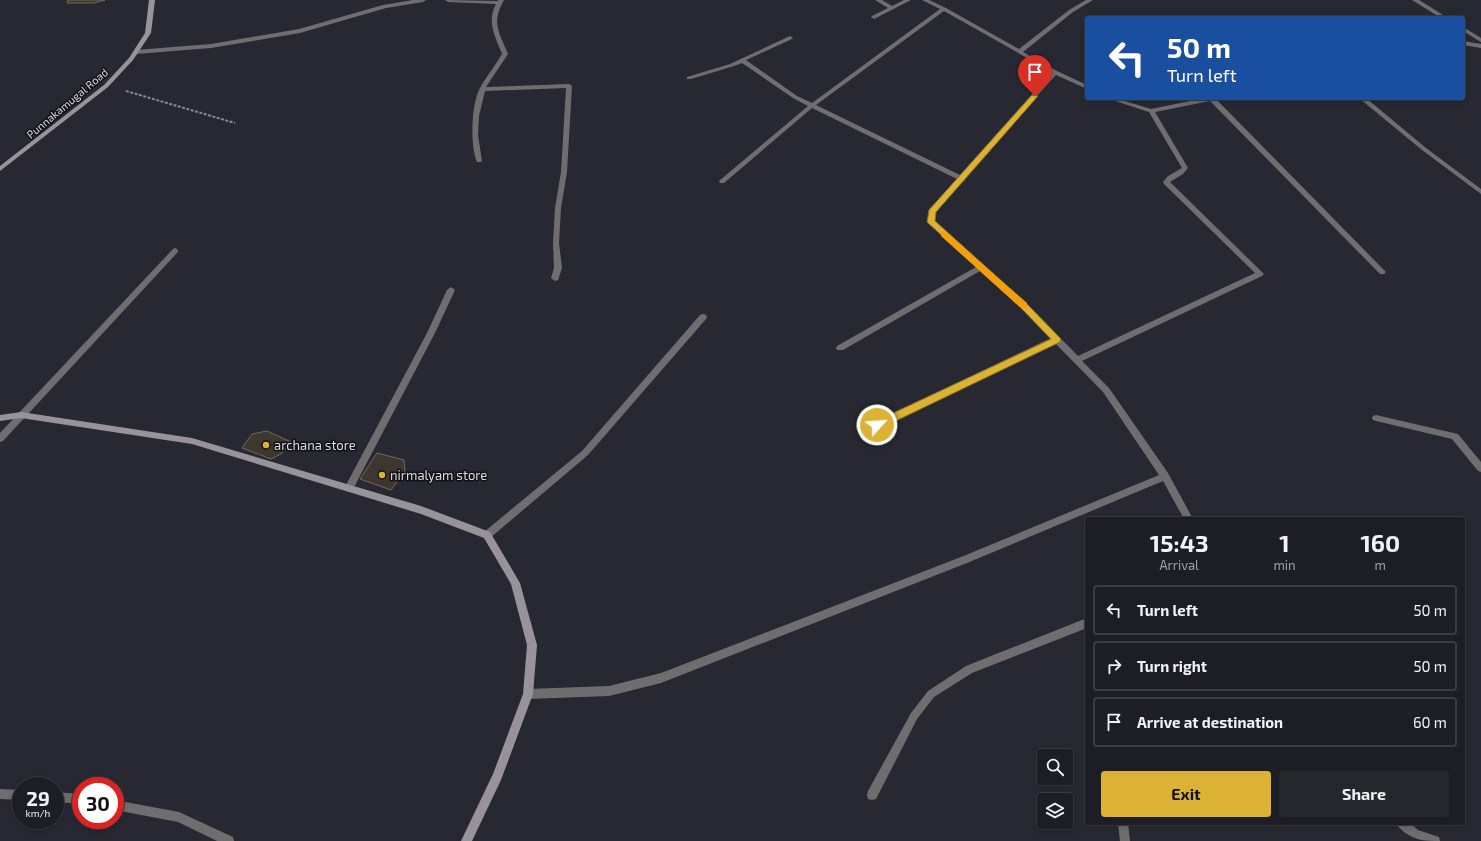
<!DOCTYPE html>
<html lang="en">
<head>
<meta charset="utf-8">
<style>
  body { margin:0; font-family:"Exo 2",sans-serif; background:#25272d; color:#f1f3f6; height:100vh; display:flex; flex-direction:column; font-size:15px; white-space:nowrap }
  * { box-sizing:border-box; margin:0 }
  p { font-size:13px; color:#a0a2a7 }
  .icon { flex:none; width:22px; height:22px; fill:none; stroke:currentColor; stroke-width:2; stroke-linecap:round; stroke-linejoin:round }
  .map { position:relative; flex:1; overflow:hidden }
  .panel { position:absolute; left:1085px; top:517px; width:380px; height:308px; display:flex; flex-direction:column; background:#1d1e25; border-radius:4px; box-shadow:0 2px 6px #0003,0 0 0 1px #3b3c42 }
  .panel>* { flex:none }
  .top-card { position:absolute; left:1085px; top:16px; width:380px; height:84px; border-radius:4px; box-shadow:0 2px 6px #0003,0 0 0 1px #3b3c42; background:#1a4fa0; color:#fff; overflow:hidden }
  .buttons { position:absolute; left:1037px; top:749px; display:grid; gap:8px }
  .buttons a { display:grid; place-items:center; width:36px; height:36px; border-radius:4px; background:#1d1e25; box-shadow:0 2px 6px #0003,0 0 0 1px #3b3c42; font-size:20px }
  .speed { position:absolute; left:12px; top:777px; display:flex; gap:8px; font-size:20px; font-weight:700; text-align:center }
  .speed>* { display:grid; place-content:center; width:52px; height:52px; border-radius:50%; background:#1d1e25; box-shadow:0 2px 6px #0003,0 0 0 1px #3b3c42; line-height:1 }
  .speed small { font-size:10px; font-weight:400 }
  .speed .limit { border:6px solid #d22; background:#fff; color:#111 }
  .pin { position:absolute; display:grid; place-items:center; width:34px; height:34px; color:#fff; margin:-41px -17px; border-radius:50% 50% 50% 0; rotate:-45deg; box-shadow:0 0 4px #0007 }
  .pin .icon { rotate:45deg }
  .me { position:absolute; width:44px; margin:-22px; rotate:64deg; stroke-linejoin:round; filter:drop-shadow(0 0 3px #0008) }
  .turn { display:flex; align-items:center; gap:14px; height:84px; padding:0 16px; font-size:18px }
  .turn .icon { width:52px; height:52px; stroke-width:2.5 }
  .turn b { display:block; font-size:28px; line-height:34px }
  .eta { display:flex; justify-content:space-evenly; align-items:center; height:68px; text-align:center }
  .eta b { font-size:24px; font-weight:700; line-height:28px }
  .action { display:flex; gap:8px; margin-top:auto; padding:8px 16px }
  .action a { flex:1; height:46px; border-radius:4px; background:#dbb233; color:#111; font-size:16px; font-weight:700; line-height:46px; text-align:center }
  .action a+a { background:#25272d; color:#f1f3f6 }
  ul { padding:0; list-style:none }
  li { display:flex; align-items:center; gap:12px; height:50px; margin:0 8px 6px; padding:0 8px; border:2px solid #3b3c42; border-radius:4px }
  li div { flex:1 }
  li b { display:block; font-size:15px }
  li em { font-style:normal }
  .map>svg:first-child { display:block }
</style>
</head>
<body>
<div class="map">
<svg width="1481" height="841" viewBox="0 0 1481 841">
  <rect width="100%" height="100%" fill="#272831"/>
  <g fill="#3e372f" stroke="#716960">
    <path d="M68,0H105L94,3H67Z"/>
    <path d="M267,431L291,442L281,454L271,459L242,448L252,434Z"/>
    <path d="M377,453L404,460L405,471L391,490L360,479Z"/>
  </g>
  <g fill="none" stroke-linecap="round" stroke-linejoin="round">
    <path stroke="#898a92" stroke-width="2" stroke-dasharray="3 1.5" stroke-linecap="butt" d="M126,91L235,123"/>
    <path fill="#706d71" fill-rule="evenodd" d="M875,0H882L892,6L904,0H911L874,19L871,17L872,16L888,8Z"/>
    <g fill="#706d71" fill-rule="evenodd">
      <path d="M413,0H426L423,2L386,8L300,33L211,48L136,54L133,52L136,50L211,44L299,29L383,5Z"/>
      <path d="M445,0L498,1V0H504C491,23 499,32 508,54L486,87L569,84L572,86L567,172L561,208L559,243L562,268L558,280L555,281L551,278L554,268L553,243L555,208L561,172L566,88L485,91L479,116L478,135L482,161L481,162H477C470,146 471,104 480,88C486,77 495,66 502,54C496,38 486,22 496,4L448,2Z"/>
      <path d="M922,0H929L946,8L1019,49L1069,10L1086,0H1093L1073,12L1023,52L1057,71L1087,85V89L1056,75L965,177V181H962L935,212L934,221L1026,303L1078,356L1255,273L1164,184L1163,182L1168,176L1182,168L1149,112L1106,98H1115L1151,109L1205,98H1217L1216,99L1384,270L1386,272L1384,274H1380L1210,101L1155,112L1188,168L1183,174L1170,182L1264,274L1262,276L1082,361L1109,388L1168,473L1193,519H1184L1163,481L967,563L661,683L609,696L528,699L525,697L523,694L525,691L528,689L609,686L661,673L961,557L1159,475L1103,392L1055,343L880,427H874L873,425L874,423L1051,338L1020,307L980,271L843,350H837L836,348L837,346L976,267L928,222L930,209L957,179L812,108L724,183H720L719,181L808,106L793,98L742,63L734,66L691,79H687V77L730,64L790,36L793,38L792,39L746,60L797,96L812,103L940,9ZM944,11L1052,72L960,175L816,105Z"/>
      <path d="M1412,0H1419L1448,18H1441Z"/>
      <path d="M1463,27L1481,38V42L1463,31Z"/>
      <path d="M1463,41L1481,44V48L1463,45Z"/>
      <path d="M1359,98H1366L1426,148L1481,189V194L1422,150Z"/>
      <path d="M175,248L177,249L178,251L177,253L3,441L0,442V433L173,249Z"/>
      <path d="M451,287L455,290L435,333L352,491L349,492L346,491L345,488L346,485L427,333L447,290Z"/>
      <path d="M703,314L706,315L707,317L706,319L588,455L490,538L487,539L484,538L483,535L484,532L582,451L700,315Z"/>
      <path d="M1376,415L1458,434L1481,462V472L1478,471L1452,439L1376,421L1373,420L1372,418L1373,416Z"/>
      <path d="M1087,618V628L972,673L934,697L917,719L876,799L872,800L868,799L867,795L868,791L911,713L928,691L966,666Z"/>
      <path d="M0,789L21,790V800L0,799Z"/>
      <path d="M55,792L81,794V804L55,802Z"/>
      <path d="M115,800L179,812L233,837L234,841H217L178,822L115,810Z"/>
      <path d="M1118,823H1128L1130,841H1120Z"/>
      <path d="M1396,823H1410L1418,830L1439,837L1440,841C1425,841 1417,841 1404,832C1401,829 1398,827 1396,823Z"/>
    </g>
    <g fill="#98939a" fill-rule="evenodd">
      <path d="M149,0H155L151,33L133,60L108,87L0,171V166L104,85L129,58L145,33Z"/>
      <path d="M21,412L192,438L421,506L490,532L520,583L537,645L533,694L501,780L472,841H461L493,774L523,694L527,645L511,584L484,538L421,514L192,444L21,418L0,421V415Z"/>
    </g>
  </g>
  <path fill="#dbb233" stroke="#8e7421" d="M1032,95L1038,96L936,212L935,221L1026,303L1061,339L1060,342L881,428H874V422L1051,339L1020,307L927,222L929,210Z"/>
  <path fill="#f59e0b" d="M944,231L1027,303V308H1021L941,236V232Z"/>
  <g fill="#dbb233" stroke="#111115" stroke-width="1.5">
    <circle cx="266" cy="445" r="4"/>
    <circle cx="382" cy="475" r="4"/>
  </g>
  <g text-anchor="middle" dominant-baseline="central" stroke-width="3" stroke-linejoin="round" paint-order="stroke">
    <g font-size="11" fill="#dcdde3" stroke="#111115">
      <text transform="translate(67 103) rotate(-40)">Punnakamugal Road</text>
    </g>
    <g font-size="13" fill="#dcdde3" stroke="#111115" text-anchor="start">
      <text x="274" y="445">archana store</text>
      <text x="390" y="475">nirmalyam store</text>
    </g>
  </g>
</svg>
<div class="buttons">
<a><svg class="icon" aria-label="search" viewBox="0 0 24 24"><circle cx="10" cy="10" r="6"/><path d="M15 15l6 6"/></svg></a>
<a><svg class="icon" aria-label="layers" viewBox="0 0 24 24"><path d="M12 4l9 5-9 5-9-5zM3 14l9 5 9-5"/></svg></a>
</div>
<div class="speed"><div>29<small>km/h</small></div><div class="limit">30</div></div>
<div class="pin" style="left:1035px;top:96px;background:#d93025"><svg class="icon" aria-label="arrive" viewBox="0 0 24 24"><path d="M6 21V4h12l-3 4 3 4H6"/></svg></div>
<svg class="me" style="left:877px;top:425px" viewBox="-20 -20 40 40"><circle r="17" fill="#dbb233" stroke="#fff" stroke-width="3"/><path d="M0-11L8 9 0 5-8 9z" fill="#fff"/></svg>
<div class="top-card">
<div class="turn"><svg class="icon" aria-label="left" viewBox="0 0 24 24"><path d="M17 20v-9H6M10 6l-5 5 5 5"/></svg><div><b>50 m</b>Turn left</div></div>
</div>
<section class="panel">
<div class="eta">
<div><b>15:43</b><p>Arrival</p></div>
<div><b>1</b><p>min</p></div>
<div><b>160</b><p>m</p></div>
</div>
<ul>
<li><svg class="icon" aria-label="left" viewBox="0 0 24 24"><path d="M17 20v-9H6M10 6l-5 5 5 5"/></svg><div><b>Turn left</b></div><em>50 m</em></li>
<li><svg class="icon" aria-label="right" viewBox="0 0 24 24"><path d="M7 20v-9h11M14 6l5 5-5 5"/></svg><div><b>Turn right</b></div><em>50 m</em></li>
<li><svg class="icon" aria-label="arrive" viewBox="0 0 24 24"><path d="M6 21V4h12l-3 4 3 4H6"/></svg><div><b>Arrive at destination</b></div><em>60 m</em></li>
</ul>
<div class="action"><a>Exit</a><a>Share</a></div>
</section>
</div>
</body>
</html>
